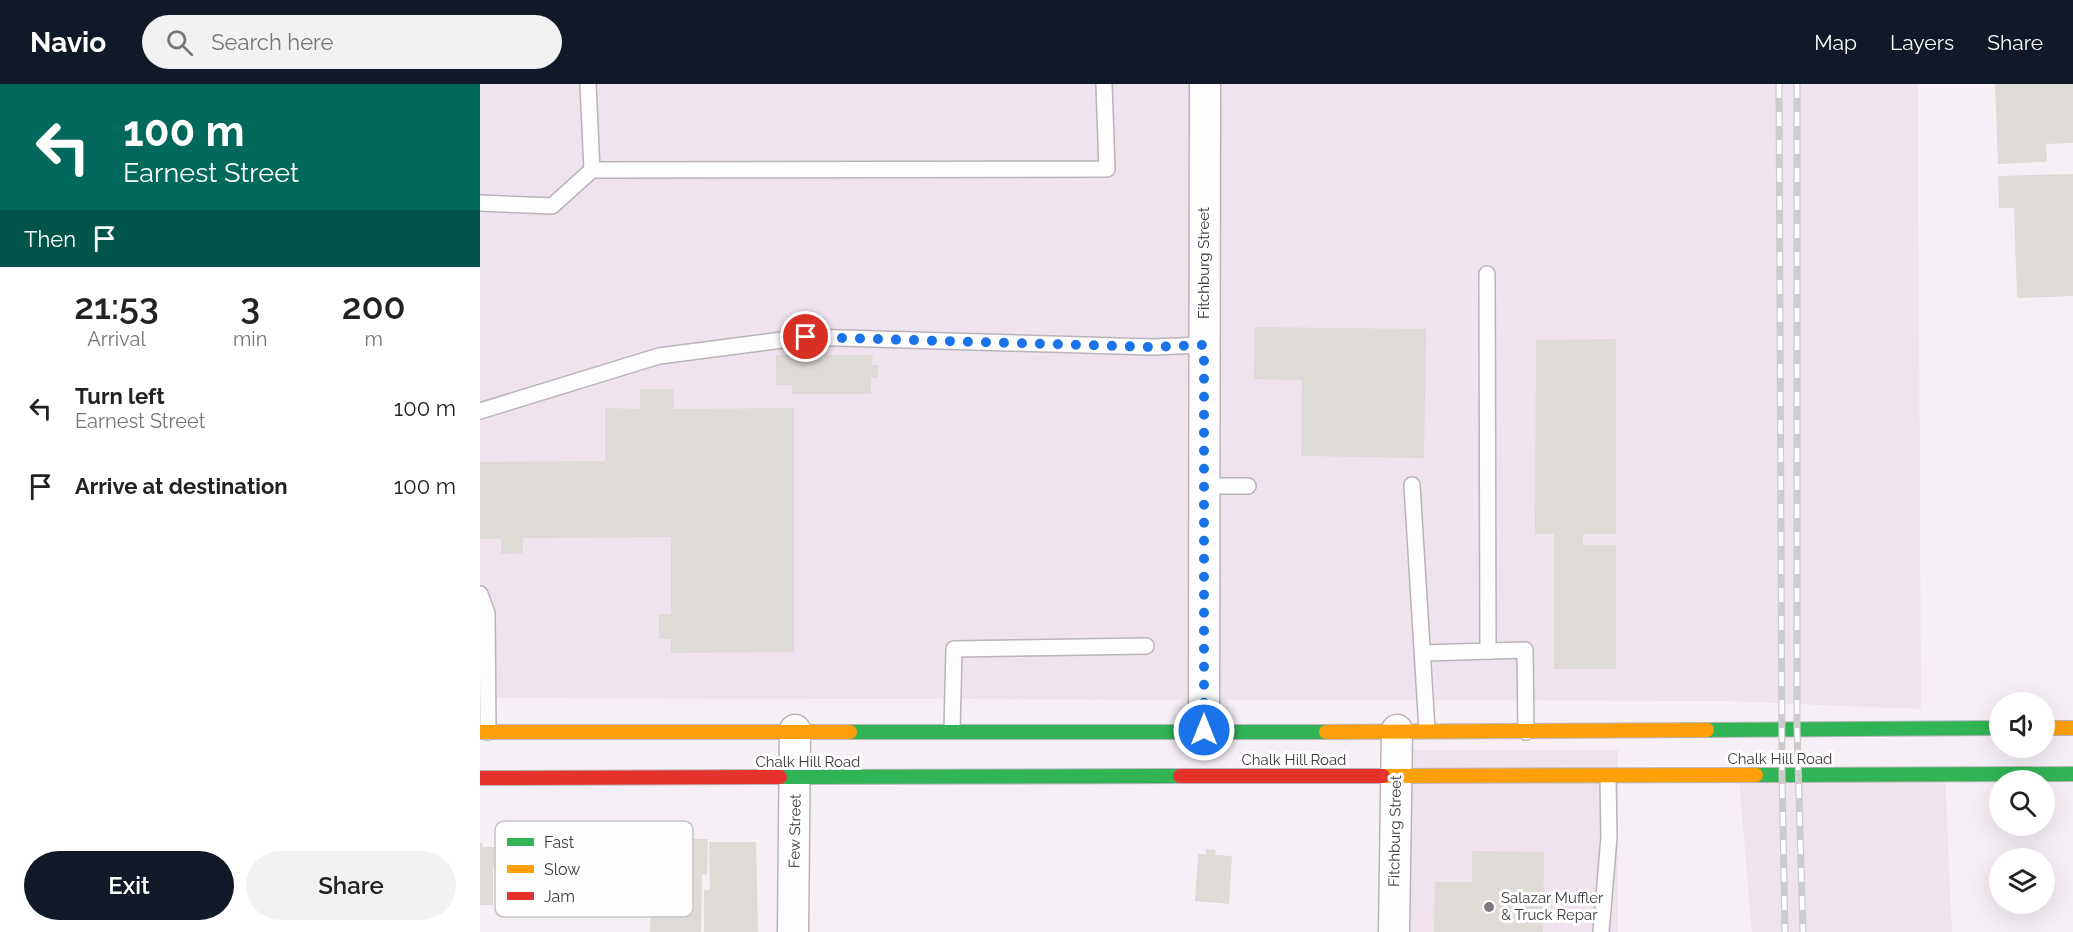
<!DOCTYPE html>
<html lang="en">
<head>
<meta charset="utf-8">
<style>
  body { margin:0; font-family:Raleway,sans-serif; background:#f2f2f2; color:#222; height:100vh; display:flex; flex-direction:column; font-size:22px; white-space:nowrap }
  * { box-sizing:border-box; margin:0 }
  p { font-size:20px; color:#767676 }
  .icon { flex:none; width:33px; height:33px; fill:none; stroke:currentColor; stroke-width:2; stroke-linecap:round; stroke-linejoin:round }
  .map { position:relative; flex:1; overflow:hidden }
  .drawer { display:flex; flex-direction:column; background:#fff; width:480px }
  .drawer>* { flex:none }
  .guide { background:#00695c; color:#fff; overflow:hidden }
  .fabs { position:absolute; left:1509px; top:608px; display:grid; gap:12px }
  .fabs a { display:grid; place-items:center; width:66px; height:66px; border-radius:50%; background:#fff; box-shadow:0 6px 24px #0002; font-size:30px }
  .pin { position:absolute; display:grid; place-items:center; width:51px; height:51px; color:#fff; margin:-26px; border:3px solid #fff; border-radius:50%; box-shadow:0 2px 6px #0007 }
  .me { position:absolute; width:66px; margin:-33px; rotate:0deg; stroke-linejoin:round; filter:drop-shadow(0 0 4px #0008) }
  .turn { display:flex; align-items:center; gap:21px; height:126px; padding:0 24px; font-size:27px }
  .turn .icon { width:78px; height:78px; stroke-width:2.5 }
  .turn b { display:block; font-size:42px; line-height:51px }
  .then { display:flex; align-items:center; height:57px; padding:0 24px; background:#0003; gap:12px; font-size:22px }
  .eta { display:flex; justify-content:space-evenly; align-items:center; height:102px; text-align:center }
  .eta b { font-size:36px; font-weight:600; line-height:42px }
  .action { display:flex; gap:12px; margin-top:auto; padding:12px 24px }
  .action a { flex:1; height:69px; border-radius:36px; background:#111827; color:#fff; font-size:24px; font-weight:600; line-height:69px; text-align:center }
  .action a+a { background:#f2f2f2; color:#222 }
  ul { padding:0; list-style:none }
  li { display:flex; align-items:center; gap:18px; height:78px; padding:0 24px }
  li div { flex:1 }
  li b { display:block; font-size:22px }
  li em { font-style:normal }
  header { display:flex; align-items:center; gap:36px; box-sizing:border-box; height:84px; padding:0 30px; background:#111827; color:#fff }
  header strong { font-size:28px }
  nav { display:flex; gap:33px; margin-inline-start:auto; font-size:21px }
  .search { width:420px; height:54px; background:#f2f2f2; display:flex; align-items:center; gap:15px; box-sizing:border-box; padding:0 21px; border-radius:33px; color:#767676; font-size:22px }
  main { display:flex; flex:1; min-height:0 }
  .map>svg:first-child { display:block }
</style>
</head>
<body>
<header>
<strong>Navio</strong>
<div class="search"><svg class="icon" aria-label="search" viewBox="0 0 24 24"><circle cx="10" cy="10" r="6"/><path d="M15 15l6 6"/></svg>Search here</div>
<nav><a>Map</a><a>Layers</a><a>Share</a></nav>
</header>
<main>
<section class="drawer">
<div class="guide">
<div class="turn"><svg class="icon" aria-label="left" viewBox="0 0 24 24"><path d="M17 20v-9H6M10 6l-5 5 5 5"/></svg><div><b>100 m</b>Earnest Street</div></div>
<div class="then">Then<svg class="icon" aria-label="arrive" viewBox="0 0 24 24"><path d="M6 21V4h12l-3 4 3 4H6"/></svg></div>
</div>
<div class="eta">
<div><b>21:53</b><p>Arrival</p></div>
<div><b>3</b><p>min</p></div>
<div><b>200</b><p>m</p></div>
</div>
<ul>
<li><svg class="icon" aria-label="left" viewBox="0 0 24 24"><path d="M17 20v-9H6M10 6l-5 5 5 5"/></svg><div><b>Turn left</b><p>Earnest Street</p></div><em>100 m</em></li>
<li><svg class="icon" aria-label="arrive" viewBox="0 0 24 24"><path d="M6 21V4h12l-3 4 3 4H6"/></svg><div><b>Arrive at destination</b></div><em>100 m</em></li>
</ul>
<div class="action"><a>Exit</a><a>Share</a></div>
</section>
<div class="map">
<svg width="1593" height="848" viewBox="0 0 1593 848">
  <rect width="100%" height="100%" fill="#f6f0f6"/>
  <g fill="#efe3ee">
    <path d="M0,0H1438L1441,625L1244,617L0,614Z"/>
    <path d="M925,666H1138V848H924Z"/>
    <path d="M1258,684L1465,691L1472,848H1272Z"/>
  </g>
  <g fill="#dedad6">
    <path d="M1515,0H1593V59L1566,60L1567,78L1518,80Z"/>
    <path d="M1593,90V212L1537,214L1534,124H1519L1518,92Z"/>
    <path d="M775,243L946,245L944,374L821,372L822,296L774,295Z"/>
    <path d="M1136,255V450H1103V461H1136V585H1074V450H1055L1056,256Z"/>
    <path d="M296,271H393L392,281H398V294H391V310H312V301H296Z"/>
    <path d="M160,305H193L194,325L314,324V568L191,569V555H179V530H191V453L43,454V469L21,470V455H0V378L125,377V324L160,325Z"/>
    <path d="M207,755H228L227,791L222,790L221,848H170L171,787H207Z"/>
    <path d="M229,758H276L278,848H224V806H230Z"/>
    <path d="M0,759H3L2,763H27V783H13V821H0Z"/>
    <path d="M726,765L736,766L735,771L752,772L749,820L715,817L718,770H726Z"/>
    <path d="M992,767L1064,768L1063,848H954L955,798H992Z"/>
  </g>
  <g fill="none" stroke-linecap="round" stroke-linejoin="round">
    <g stroke="#b8b4b8" stroke-width="18">
      <g id="lane">
        <path d="M108,0L112,86L627,85L624,0"/>
        <path d="M0,119L72,122L112,86"/>
        <path d="M1007,190L1008,567"/>
        <path d="M0,327L179,272L326,253L672,263L724,261"/>
        <path d="M932,401L947,646"/>
        <path d="M724,402H768"/>
        <path d="M0,510L7,529L8,648"/>
        <path d="M944,569L1045,566L1046,648"/>
        <path d="M472,647L474,565L666,562"/>
        <path d="M1121,848L1129,753L1128,693"/>
      </g>
    </g>
    <g stroke="#b8b4b8" stroke-width="33">
      <g id="street">
        <path d="M724,646L725,0"/>
        <path d="M313,848L315,646"/>
        <path d="M914,848L917,646"/>
      </g>
    </g>
    <g stroke="#b8b4b8" stroke-width="16">
      <g id="fast">
        <path d="M1227,646L1520,644"/>
        <path d="M370,648H846"/>
        <path d="M1276,691L1593,690"/>
        <path d="M300,693L700,692"/>
      </g>
    </g>
    <g stroke="#b8b4b8" stroke-width="16">
      <g id="slow">
        <path d="M1564,644H1593"/>
        <path d="M0,648H370"/>
        <path d="M846,648L1227,646"/>
        <path d="M903,692L1276,691"/>
      </g>
    </g>
    <g stroke="#b8b4b8" stroke-width="16">
      <g id="jam">
        <path d="M700,692H903"/>
        <path d="M0,694L300,693"/>
      </g>
    </g>
    <use href="#lane" stroke="#fefdfe" stroke-width="15"/>
    <use href="#street" stroke="#fefdfe" stroke-width="30"/>
    <use href="#fast" stroke="#30b455" stroke-width="14"/>
    <use href="#slow" stroke="#ff9f0a" stroke-width="14"/>
    <use href="#jam" stroke="#e5322d" stroke-width="14"/>
    <g stroke="#cdcccd" stroke-width="7">
      <g id="rail">
        <path d="M1299,0L1302,691L1305,848"/>
        <path d="M1317,0V644L1323,848"/>
      </g>
    </g>
    <use href="#rail" stroke="#fefefe" stroke-width="4.5" stroke-dasharray="14" stroke-linecap="butt"/>
  </g>
  <g fill="none" stroke-linecap="round" stroke-linejoin="round">
    <path stroke="#1a73e8" stroke-width="10" stroke-dasharray="0 18" d="M326,253L672,263L724,261V646"/>
  </g>
  <circle fill="#7f7a7f" stroke="#fefefe" stroke-width="2" cx="1009" cy="823" r="6"/>
  <g text-anchor="middle" dominant-baseline="central" stroke-width="6" stroke-linejoin="round" paint-order="stroke">
    <g font-size="15" fill="#3f3a3f" stroke="#fefefe">
      <text transform="translate(724 179) rotate(-90)">Fitchburg Street</text>
      <text x="1300" y="675">Chalk Hill Road</text>
      <text x="814" y="676">Chalk Hill Road</text>
      <text x="328" y="678">Chalk Hill Road</text>
      <text transform="translate(315 747) rotate(-89)">Few Street</text>
      <text transform="translate(915 747) rotate(-89)">Fitchburg Street</text>
    </g>
    <g font-size="15" fill="#3f3a3f" stroke="#fefefe" text-anchor="start">
      <text x="1021" y="814">Salazar Muffler<tspan x="1021" dy="17">&amp; Truck Repar</tspan></text>
    </g>
  </g>
  <rect x="15" y="737" width="198" height="96" rx="9" fill="#fefefe" stroke="#c5c3c5" stroke-width="1.5"/>
  <rect x="27" y="754" width="27" height="8" fill="#30b455"/>
  <rect x="27" y="781" width="27" height="8" fill="#ff9f0a"/>
  <rect x="27" y="808" width="27" height="8" fill="#e5322d"/>
  <g font-size="16" fill="#3f3a3f">
    <text x="64" y="764">Fast</text>
    <text x="64" y="791">Slow</text>
    <text x="64" y="818">Jam</text>
  </g>
</svg>
<div class="fabs">
<a><svg class="icon" aria-label="sound" viewBox="0 0 24 24"><path d="M4 9h4l5-4v14l-5-4H4zM17 9q2 3 0 6"/></svg></a>
<a><svg class="icon" aria-label="search" viewBox="0 0 24 24"><circle cx="10" cy="10" r="6"/><path d="M15 15l6 6"/></svg></a>
<a><svg class="icon" aria-label="layers" viewBox="0 0 24 24"><path d="M12 4l9 5-9 5-9-5zM3 14l9 5 9-5"/></svg></a>
</div>
<div class="pin" style="left:326px;top:253px;background:#d93025"><svg class="icon" aria-label="arrive" viewBox="0 0 24 24"><path d="M6 21V4h12l-3 4 3 4H6"/></svg></div>
<svg class="me" style="left:724px;top:646px" viewBox="-20 -20 40 40"><circle r="17" fill="#1a73e8" stroke="#fff" stroke-width="3"/><path d="M0-11L8 9 0 5-8 9z" fill="#fff"/></svg>
</div>
</main>
</body>
</html>
